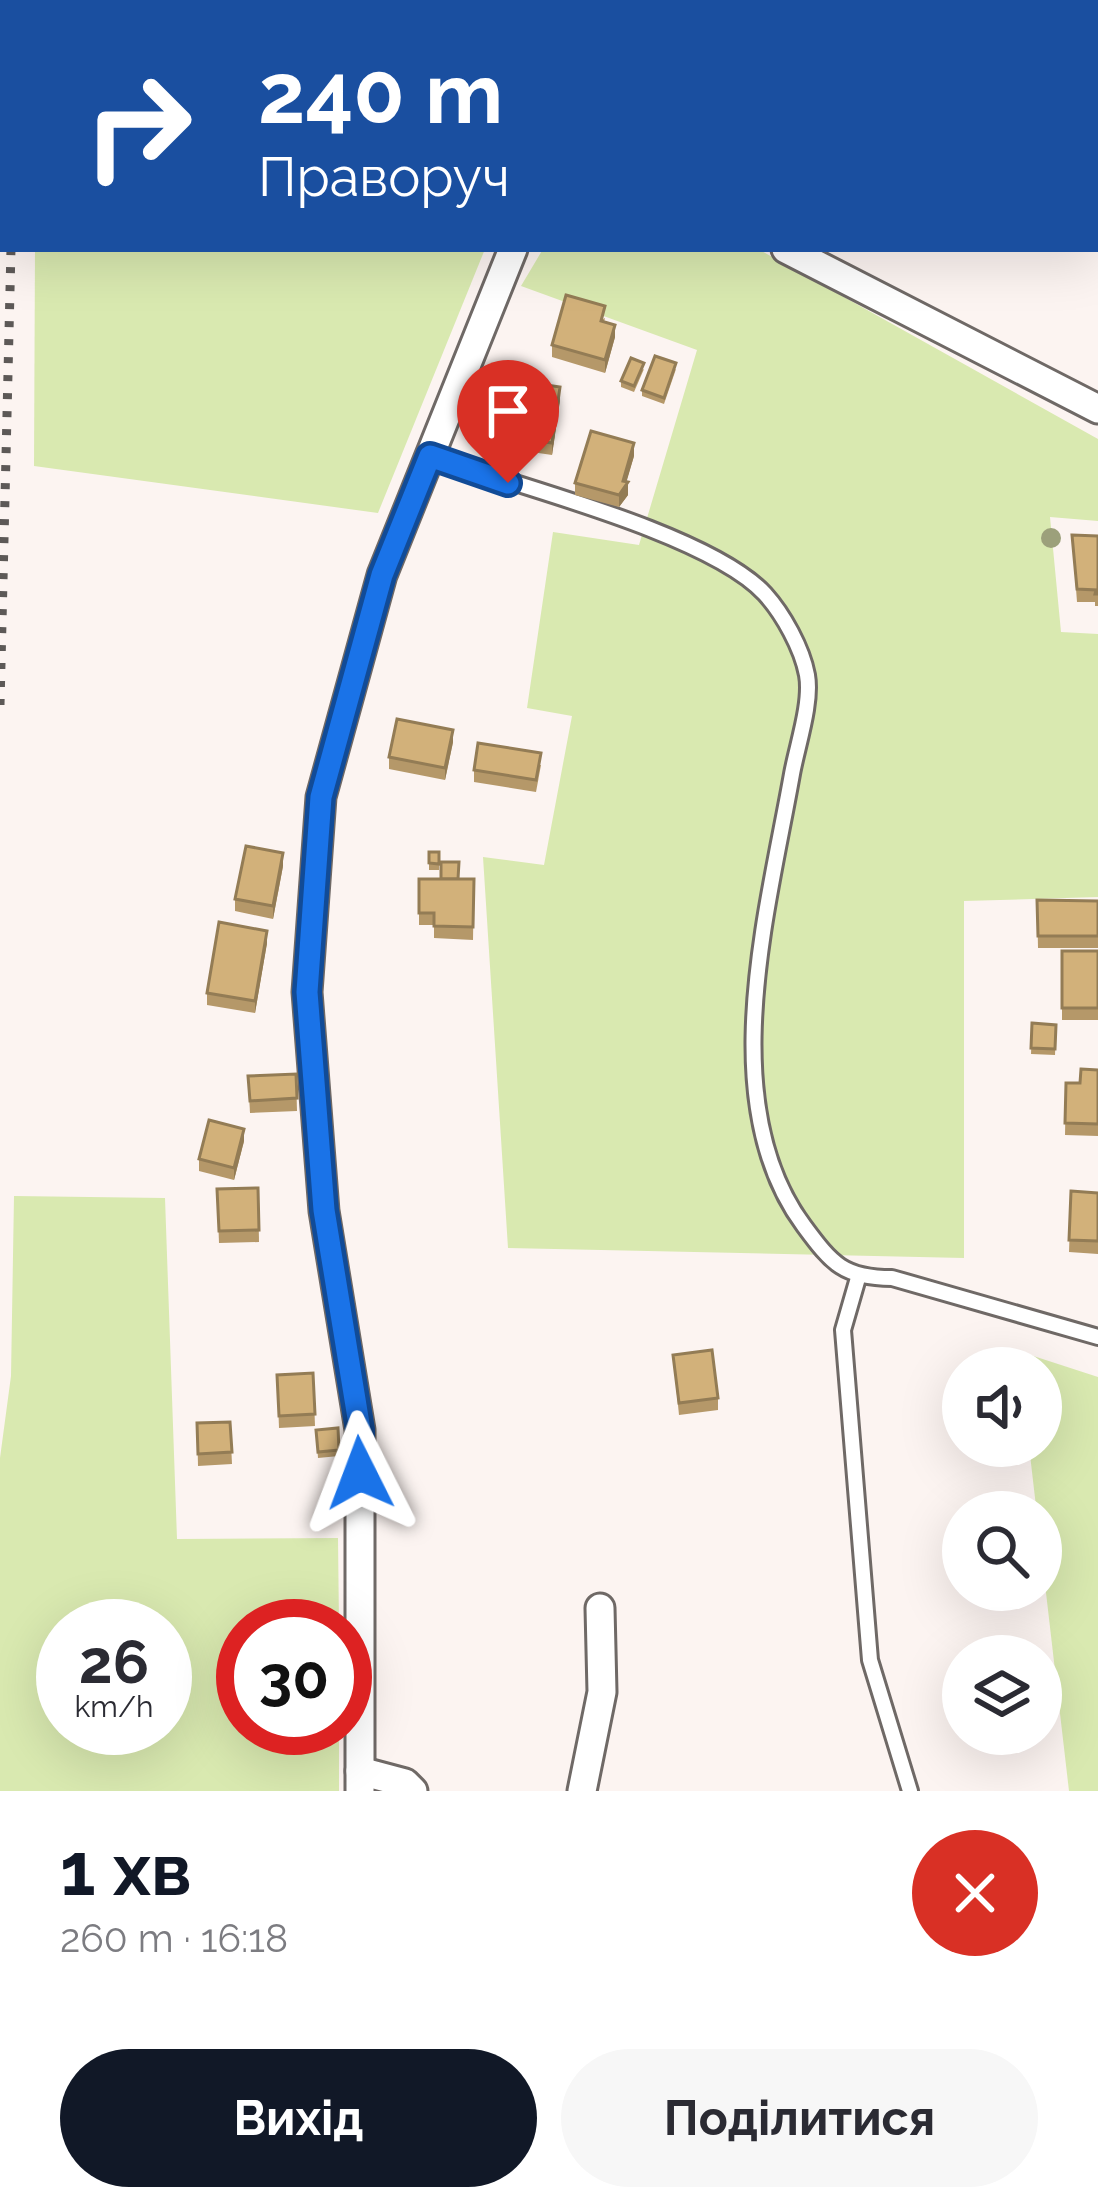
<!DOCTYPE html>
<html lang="uk">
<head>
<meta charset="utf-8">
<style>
  body { margin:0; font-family:Raleway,sans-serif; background:#f7f7f7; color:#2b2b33; height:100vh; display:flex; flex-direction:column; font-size:45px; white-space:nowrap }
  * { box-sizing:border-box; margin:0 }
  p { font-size:39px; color:#7c7c81 }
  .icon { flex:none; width:66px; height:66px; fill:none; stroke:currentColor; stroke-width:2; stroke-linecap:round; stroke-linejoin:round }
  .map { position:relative; height:1791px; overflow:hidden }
  .details { display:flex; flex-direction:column; background:#fff; flex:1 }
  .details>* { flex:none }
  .hud { position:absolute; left:0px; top:0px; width:1098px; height:252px; box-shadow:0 12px 48px #0002; background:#1a4fa0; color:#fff; overflow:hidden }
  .buttons { position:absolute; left:942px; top:1347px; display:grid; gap:24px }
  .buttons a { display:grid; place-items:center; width:120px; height:120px; border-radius:50%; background:#fff; box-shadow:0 12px 48px #0002; font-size:60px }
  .speed { position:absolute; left:36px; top:1599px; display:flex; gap:24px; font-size:60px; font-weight:700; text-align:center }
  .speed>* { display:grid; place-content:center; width:156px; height:156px; border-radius:50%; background:#fff; box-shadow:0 12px 48px #0002; line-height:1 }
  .speed small { font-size:30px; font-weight:400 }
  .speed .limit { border:18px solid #d22; background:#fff; color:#111 }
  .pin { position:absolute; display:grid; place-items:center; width:102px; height:102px; color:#fff; margin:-123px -51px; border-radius:50% 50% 50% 0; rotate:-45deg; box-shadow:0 0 12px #0007 }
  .pin .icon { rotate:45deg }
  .me { position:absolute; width:132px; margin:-66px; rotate:357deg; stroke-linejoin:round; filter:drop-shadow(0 0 9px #0008) }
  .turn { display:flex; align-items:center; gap:42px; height:252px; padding:0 60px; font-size:54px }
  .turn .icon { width:156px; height:156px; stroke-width:2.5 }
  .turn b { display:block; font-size:84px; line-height:102px }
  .round { display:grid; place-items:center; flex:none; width:126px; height:126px; border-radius:63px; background:#f7f7f7 }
  .headline { display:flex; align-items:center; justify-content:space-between; height:204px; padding:0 60px }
  h1 { font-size:72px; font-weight:700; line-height:90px; color:#111827 }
  .cta { display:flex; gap:24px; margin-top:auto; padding:24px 60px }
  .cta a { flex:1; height:138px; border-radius:72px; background:#111827; color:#fff; font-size:48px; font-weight:700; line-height:138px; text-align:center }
  .cta a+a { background:#f7f7f7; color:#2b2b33 }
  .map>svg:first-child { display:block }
</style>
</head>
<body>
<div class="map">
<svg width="1098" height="1791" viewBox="0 0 1098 1791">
  <rect width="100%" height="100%" fill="#fcf4f1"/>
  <g fill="#d9e9b0" fill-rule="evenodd">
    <path d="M71,0H647L71,3Z"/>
    <path d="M35,249H485L378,513L34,466Z"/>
    <path d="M543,249H758L1098,439V521L1050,517L1061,632L1098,634V897L964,901V1258L508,1248L483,857L544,865L572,716L527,708L553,532L639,545L697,350L521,286Z"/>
    <path d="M14,1196L165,1198L177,1539L338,1538L339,1626H243V1728H339V1791H0V1458L11,1376ZM63,1626H165V1728H63Z"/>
    <path d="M1018,1351L1098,1377V1791H1069L1029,1446H1041V1368H1020Z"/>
  </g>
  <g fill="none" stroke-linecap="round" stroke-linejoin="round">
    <g stroke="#6f6966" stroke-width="20">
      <g id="service">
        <path d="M430,456C514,485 710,534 765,594C783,614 802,648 807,675C812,703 797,746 792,774C768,910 713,1104 804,1226C832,1264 844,1278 892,1278L1098,1337"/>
        <path d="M858,1278L843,1330L870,1660L910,1791"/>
      </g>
    </g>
    <g stroke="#6f6966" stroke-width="33">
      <g id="minor">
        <path d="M690,3L693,0"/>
        <path d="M786,249L1098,409"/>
        <path d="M360,1771L405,1783L413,1791"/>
        <path d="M360,1791V1430L324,1211L307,992L321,797L382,575L513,249"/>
        <path d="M582,1791L602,1692L600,1608"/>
      </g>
    </g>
    <use href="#service" stroke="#fff" stroke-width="14"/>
    <use href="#minor" stroke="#fff" stroke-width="27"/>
    <g stroke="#5d5957" stroke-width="9" stroke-dasharray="6 12" stroke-linecap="butt">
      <path d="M45,3L46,0"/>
      <path d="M0,705L11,249"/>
    </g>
  </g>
  <circle fill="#9ca07b" cx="1051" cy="538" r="10"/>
  <g fill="#b59869">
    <path d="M605,318L604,322L615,337L605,373L552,357V345Z"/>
    <path d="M644,369L634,392L621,387V381Z"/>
    <path d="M676,369L664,404L642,396V390Z"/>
    <path d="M560,400L552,455L511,449V437Z"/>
    <path d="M634,456L626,482L628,495L619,507L575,495V483Z"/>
    <path d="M1072,535L1098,536V606H1095V602H1077Z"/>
    <path d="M453,742L445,780L389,769V757Z"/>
    <path d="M541,765L536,792L474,782V770Z"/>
    <rect x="429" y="852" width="10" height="18"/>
    <path d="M283,866L273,919L235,911V899Z"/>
    <path d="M419,879H474L473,940L434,938V925H419Z"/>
    <path d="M1037,900L1098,901V948H1038Z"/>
    <path d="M267,943L255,1013L207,1005V993Z"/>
    <rect x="1062" y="951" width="36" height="69"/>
    <path d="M1032,1023L1056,1025L1055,1055L1031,1054Z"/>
    <path d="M1098,1070V1136L1065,1135L1066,1083H1080Z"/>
    <path d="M296,1074L297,1111L250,1113L248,1076Z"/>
    <path d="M244,1141L234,1180L199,1171V1159Z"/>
    <path d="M258,1188L259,1242L219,1243L217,1189Z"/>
    <path d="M1071,1191L1098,1193V1254L1069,1252Z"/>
    <path d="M673,1355L718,1398V1410L679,1415Z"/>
    <path d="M313,1373L315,1426L279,1428L277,1375Z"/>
    <path d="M230,1422L232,1464L198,1466L197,1423Z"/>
    <path d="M338,1428L339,1456L318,1458L316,1430Z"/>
  </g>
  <g fill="#937c55">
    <path d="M615,325V337L605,373V360Z"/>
    <path d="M560,387V400L552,455V443Z"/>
    <path d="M634,443V456L625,487L628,482V495L619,507V495Z"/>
    <path d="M453,730V742L445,780V768Z"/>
    <path d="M283,853V866L273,919V906Z"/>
    <path d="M267,931V943L255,1013V1001Z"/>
    <path d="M244,1129V1141L234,1180V1168Z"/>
  </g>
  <g fill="#d2b17a" stroke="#937c55" stroke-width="3">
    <path d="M566,295L605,306L601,321L615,325L605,360L552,345Z"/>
    <path d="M655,356L676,363L664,398L642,390Z"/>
    <path d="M631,358L644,363L634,386L621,381Z"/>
    <path d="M519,381L560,387L552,443L511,437Z"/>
    <path d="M591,431L634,443L623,481L628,482L619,495L575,483Z"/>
    <path d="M1072,535L1098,536V594H1095L1096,590L1077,589Z"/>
    <path d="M397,719L453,730L445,768L389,757Z"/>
    <path d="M478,743L541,753L536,780L474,770Z"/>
    <path d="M246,846L283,853L273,906L235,899Z"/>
    <path d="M429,852H439V864L429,863Z"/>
    <path d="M441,862H459L458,879H441Z"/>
    <path d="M419,879H474L473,927L434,926V913H419Z"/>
    <path d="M1037,900L1098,901V936H1038Z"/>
    <path d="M219,922L267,931L255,1001L207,993Z"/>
    <rect x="1062" y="951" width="36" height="57"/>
    <path d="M1032,1023L1056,1025L1055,1049L1031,1048Z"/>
    <path d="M1081,1069L1098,1070V1124L1065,1123L1066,1083H1080Z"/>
    <path d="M296,1074L297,1098L250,1101L248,1076Z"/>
    <path d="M209,1120L244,1129L234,1168L199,1159Z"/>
    <path d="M258,1188L259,1230L219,1231L217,1189Z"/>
    <path d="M1071,1191L1098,1193V1241L1069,1240Z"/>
    <path d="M712,1350L718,1398L679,1403L673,1355Z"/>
    <path d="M313,1373L315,1414L279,1416L277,1375Z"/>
    <path d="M230,1422L232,1452L198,1454L197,1423Z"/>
    <path d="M338,1428L339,1450L318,1452L316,1430Z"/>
  </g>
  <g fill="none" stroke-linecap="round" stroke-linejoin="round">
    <g stroke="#114b97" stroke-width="30">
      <path id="route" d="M360,1473V1430L324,1210L307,992L321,797L382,575L430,456L508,483"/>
    </g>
    <use href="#route" stroke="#1a73e8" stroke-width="21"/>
  </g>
</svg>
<div class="buttons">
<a><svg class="icon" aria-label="sound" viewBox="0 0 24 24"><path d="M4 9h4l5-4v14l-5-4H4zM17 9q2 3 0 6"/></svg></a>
<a><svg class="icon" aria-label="search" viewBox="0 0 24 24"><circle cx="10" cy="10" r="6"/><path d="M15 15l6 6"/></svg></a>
<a><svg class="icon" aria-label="layers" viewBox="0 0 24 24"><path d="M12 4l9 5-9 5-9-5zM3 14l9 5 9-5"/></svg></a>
</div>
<div class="speed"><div>26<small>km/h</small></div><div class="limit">30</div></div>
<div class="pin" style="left:508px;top:483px;background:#d93025"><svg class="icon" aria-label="arrive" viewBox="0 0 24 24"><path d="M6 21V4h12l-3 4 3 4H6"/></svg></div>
<svg class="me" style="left:360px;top:1473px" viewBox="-20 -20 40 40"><path d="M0-17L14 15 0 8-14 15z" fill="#1a73e8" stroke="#fff" stroke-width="4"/></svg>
<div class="hud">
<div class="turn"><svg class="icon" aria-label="right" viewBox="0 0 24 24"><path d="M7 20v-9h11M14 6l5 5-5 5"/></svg><div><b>240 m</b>Праворуч</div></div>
</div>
</div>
<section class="details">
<div class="headline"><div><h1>1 хв</h1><p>260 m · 16:18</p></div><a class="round" style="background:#d93025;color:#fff"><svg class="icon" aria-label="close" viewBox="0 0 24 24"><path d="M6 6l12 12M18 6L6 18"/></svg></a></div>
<div class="cta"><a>Вихід</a><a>Поділитися</a></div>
</section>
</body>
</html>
